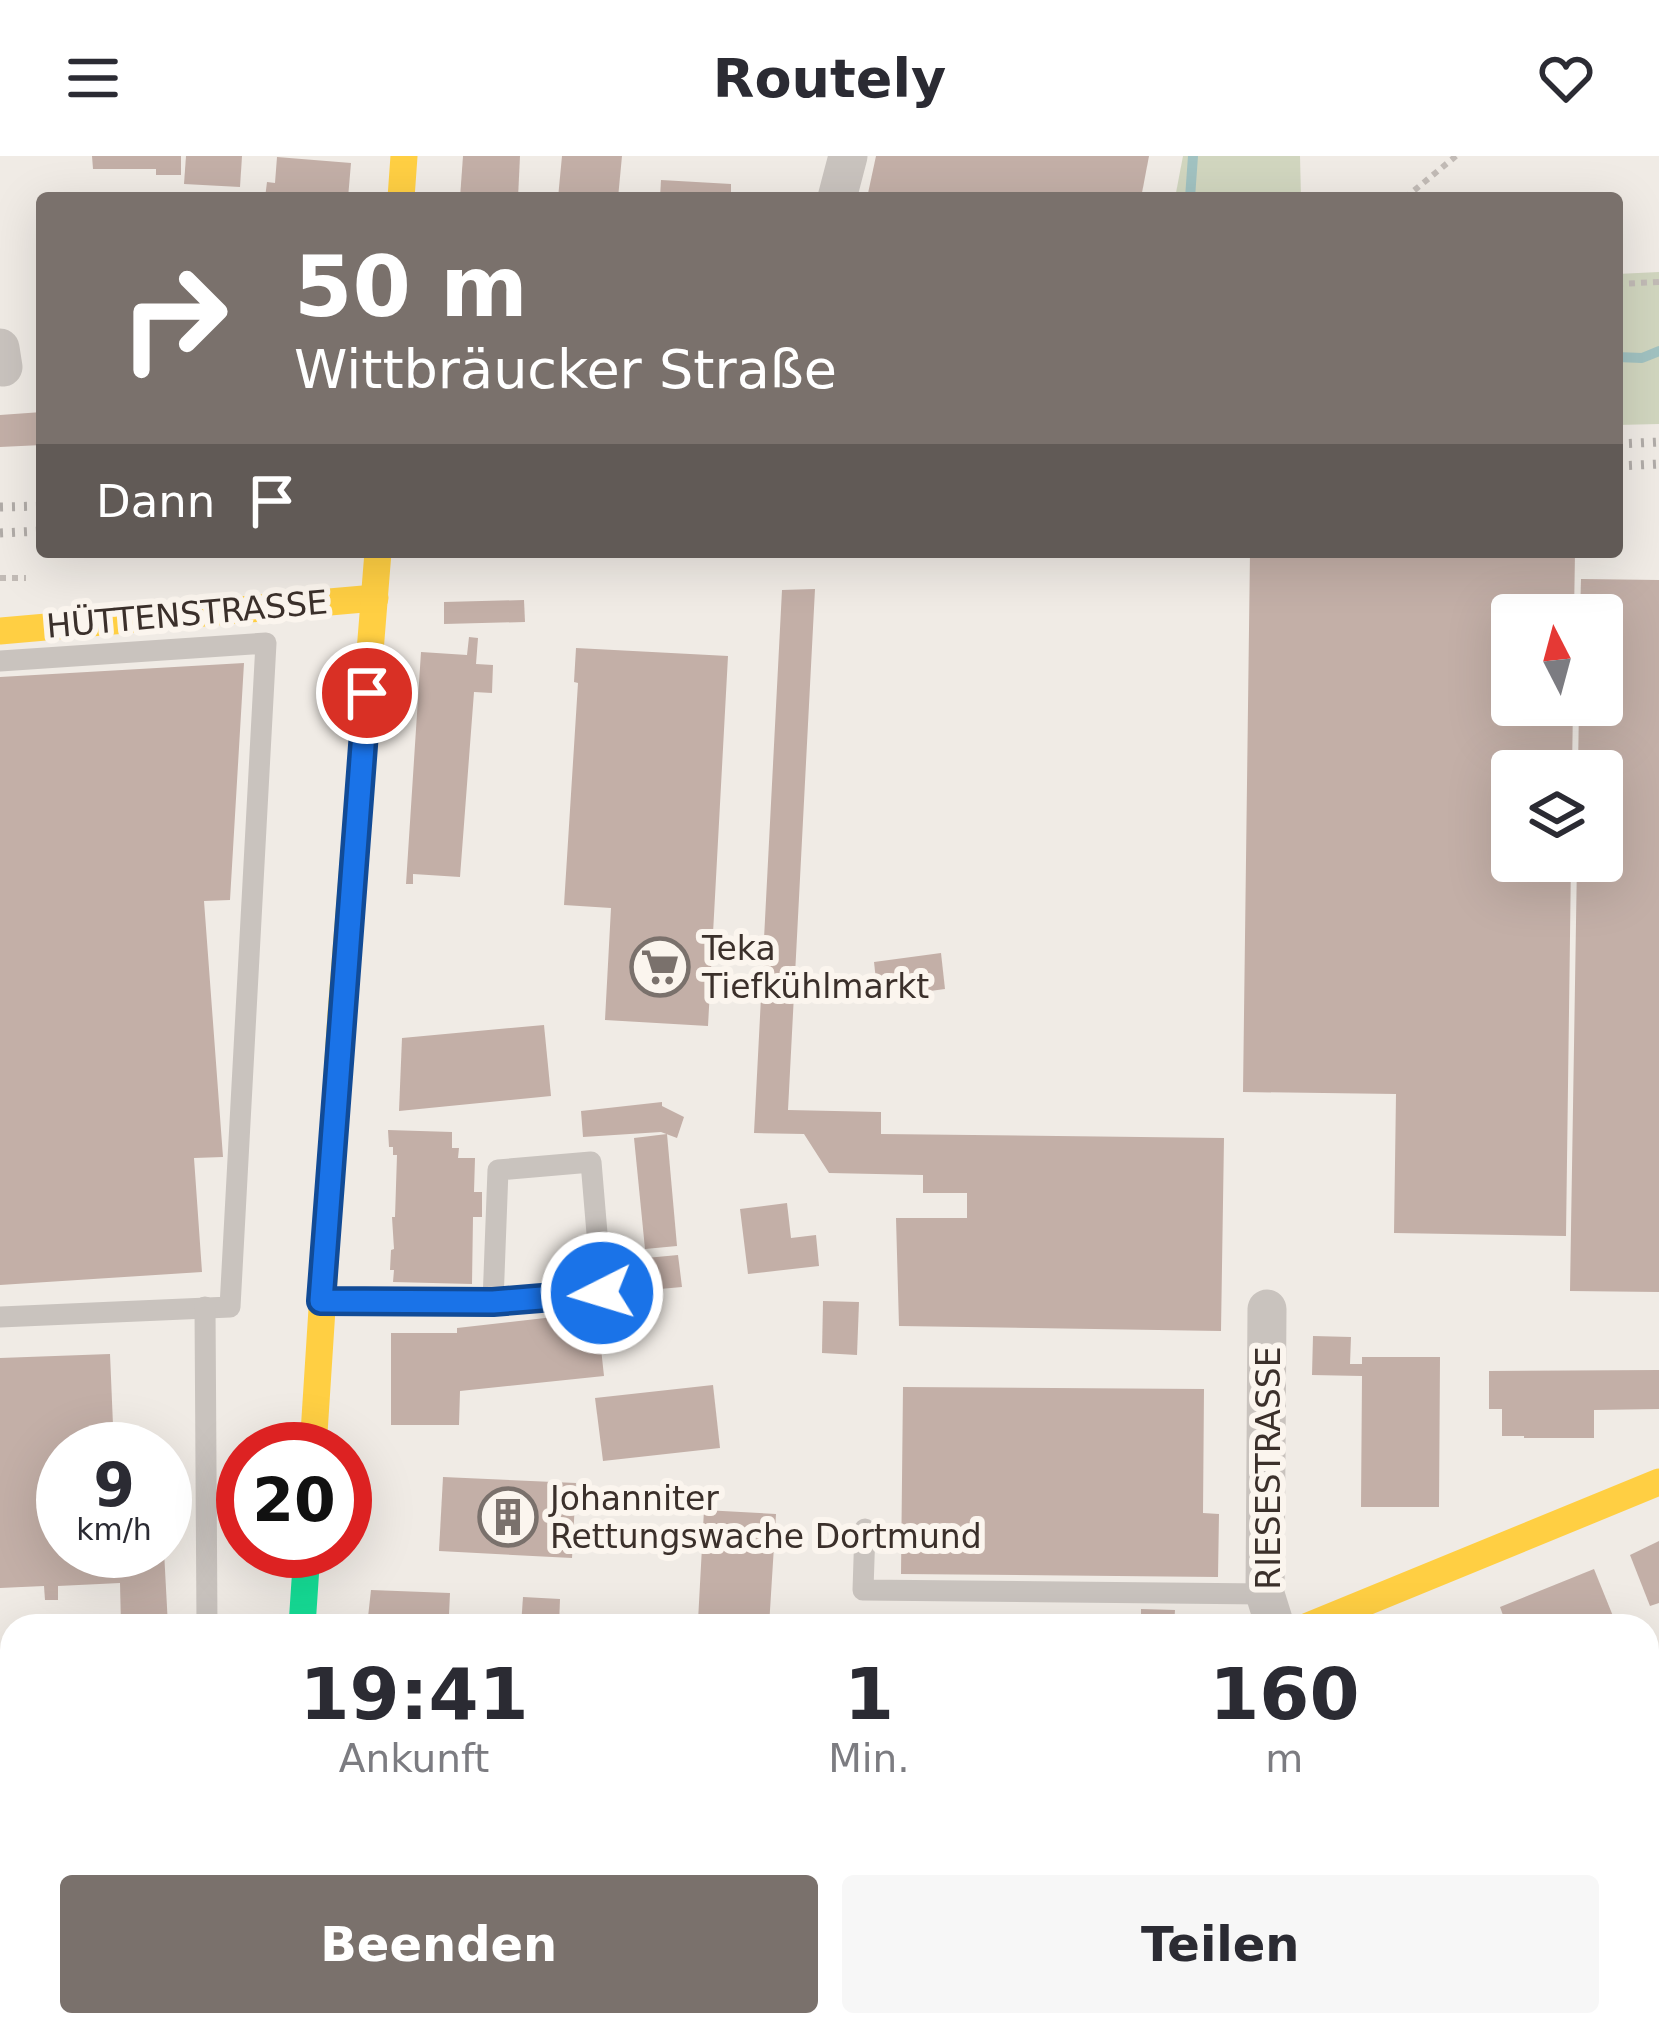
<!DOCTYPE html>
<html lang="de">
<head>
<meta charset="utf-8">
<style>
  body { margin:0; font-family:"DejaVu Sans",sans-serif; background:#f7f7f7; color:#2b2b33; height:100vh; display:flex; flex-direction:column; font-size:45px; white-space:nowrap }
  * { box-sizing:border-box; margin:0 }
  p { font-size:39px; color:#7c7c81 }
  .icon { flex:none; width:66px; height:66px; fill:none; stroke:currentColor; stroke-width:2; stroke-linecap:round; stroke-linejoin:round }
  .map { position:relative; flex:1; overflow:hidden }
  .drawer { position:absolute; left:0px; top:1458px; width:1659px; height:423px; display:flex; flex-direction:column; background:#fff; border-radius:36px 36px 0 0; box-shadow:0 12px 48px #0002 }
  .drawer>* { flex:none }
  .hud { position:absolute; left:36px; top:36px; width:1587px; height:366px; border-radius:12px; box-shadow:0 12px 48px #0002; background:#7a716c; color:#fff; overflow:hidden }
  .needle { width:78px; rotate:354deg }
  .fabs { position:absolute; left:1491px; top:438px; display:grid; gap:24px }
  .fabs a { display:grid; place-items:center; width:132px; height:132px; border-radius:12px; background:#fff; box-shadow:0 12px 48px #0002; font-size:60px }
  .speed { position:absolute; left:36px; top:1266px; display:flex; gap:24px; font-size:60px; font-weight:700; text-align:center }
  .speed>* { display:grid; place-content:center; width:156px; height:156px; border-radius:50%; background:#fff; box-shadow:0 12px 48px #0002; line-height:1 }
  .speed small { font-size:30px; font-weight:400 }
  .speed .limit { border:18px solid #d22; background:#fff; color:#111 }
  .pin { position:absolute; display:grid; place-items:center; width:102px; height:102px; color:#fff; margin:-51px; border:6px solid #fff; border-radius:50%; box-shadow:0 3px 12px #0007 }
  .me { position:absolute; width:132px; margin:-66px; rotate:265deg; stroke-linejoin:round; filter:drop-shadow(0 0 9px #0008) }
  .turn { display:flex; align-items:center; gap:42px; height:252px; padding:0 60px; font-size:54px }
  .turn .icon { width:156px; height:156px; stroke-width:2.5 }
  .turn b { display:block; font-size:84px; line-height:102px }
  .then { display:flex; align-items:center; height:114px; padding:0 60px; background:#0003; gap:24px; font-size:45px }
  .eta { display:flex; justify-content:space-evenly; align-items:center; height:204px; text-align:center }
  .eta b { font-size:72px; font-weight:600; line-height:84px }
  .action { display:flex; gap:24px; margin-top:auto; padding:24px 60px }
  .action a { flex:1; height:138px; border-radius:12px; background:#7a716c; color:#fff; font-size:48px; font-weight:600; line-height:138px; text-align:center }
  .action a+a { background:#f7f7f7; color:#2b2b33 }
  header { display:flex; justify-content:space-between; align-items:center; height:156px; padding:0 60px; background:#fff; font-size:54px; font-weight:600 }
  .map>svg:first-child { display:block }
</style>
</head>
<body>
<header><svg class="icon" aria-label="menu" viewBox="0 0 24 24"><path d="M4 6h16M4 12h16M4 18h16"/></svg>Routely<svg class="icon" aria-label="heart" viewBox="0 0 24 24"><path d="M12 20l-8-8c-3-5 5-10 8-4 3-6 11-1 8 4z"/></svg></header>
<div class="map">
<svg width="1659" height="1880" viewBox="0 0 1659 1880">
  <rect width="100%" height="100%" fill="#f0ebe5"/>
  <g fill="#d1d6bf">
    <path d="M1183,0H1300L1301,42H1175Z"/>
    <path d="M1659,116V268L1617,269V118Z"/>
  </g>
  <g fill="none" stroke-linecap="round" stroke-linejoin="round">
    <g stroke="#a1c2c1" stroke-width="10">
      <path d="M1190,42L1193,0"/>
      <path d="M1617,201L1642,202L1659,195"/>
    </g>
  </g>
  <g fill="#c3afa7">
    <path d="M92,0H181V19H156V13H93Z"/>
    <path d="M186,0H242L240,31L184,28Z"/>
    <path d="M463,0H520L518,42H460Z"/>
    <path d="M562,0H622L618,42H558Z"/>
    <path d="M876,0H1149L1141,42H867Z"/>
    <path d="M277,1L351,7L348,42H265L267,26L275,27Z"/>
    <path d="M661,24L731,28V42H660Z"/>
    <path d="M42,256V289L0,291V259Z"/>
    <path d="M1250,396H1575L1574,459H1512V549H1573L1572,615H1512V705H1571L1566,1080L1394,1077L1396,938L1243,936Z"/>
    <path d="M1581,423L1659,424V1136L1570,1135L1577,705H1602V615H1578L1579,549H1602V459H1580Z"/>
    <path d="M815,433L788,954L881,956V978L1224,982L1221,1175L899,1170L896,1062H967V1037H923V1019L829,1017L804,978L754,977L782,434Z"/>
    <path d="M524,444L525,466L444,468V446Z"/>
    <path d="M469,481L478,482L476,508L493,509L492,537L474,536L460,721L413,718V728H406L421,496L467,499Z"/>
    <path d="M576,492L728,500L708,870L605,864L611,752L564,749L578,527L574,526Z"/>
    <path d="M244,507L230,744L204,745L223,1001L194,1002L202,1116L0,1129V521Z"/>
    <path d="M941,797L945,833L878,842L874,806Z"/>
    <path d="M544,869L551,940L399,955L402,882Z"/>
    <path d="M662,946V950L684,961L677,982L661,976L583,981L581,955Z"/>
    <path d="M388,974L452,976V992H459L458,1002H475L474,1036H482V1061H473L472,1128L393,1126L394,1114H390L391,1094L394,1093L392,1061H395L397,999H393V991H389Z"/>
    <path d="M667,978L677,1090L645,1093L634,982Z"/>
    <path d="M787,1047L791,1082L816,1079L819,1110L748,1118L740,1053Z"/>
    <path d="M678,1099L682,1131L649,1134L646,1102Z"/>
    <path d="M823,1145L859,1146L857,1199L822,1197Z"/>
    <path d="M597,1156L604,1220L460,1235L459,1269H391V1177H457V1172Z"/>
    <path d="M1313,1180L1351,1181L1350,1208H1362V1201H1440L1439,1351H1361L1362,1220L1312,1219Z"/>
    <path d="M110,1198L114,1293H63V1395H164L168,1470H121L120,1427L58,1430V1444H45L44,1430L0,1432V1202Z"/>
    <path d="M1659,1214V1253L1594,1254V1282H1524V1280H1502V1253H1489V1215Z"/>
    <path d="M713,1229L720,1292L603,1305L595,1242Z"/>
    <path d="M903,1231L1204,1233L1203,1357L1219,1358L1218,1421L901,1418Z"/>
    <path d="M443,1321L576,1327L572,1402L439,1395Z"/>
    <path d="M704,1354L776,1358L769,1470H633V1462L698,1465Z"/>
    <path d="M1659,1385V1447L1650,1450L1630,1399Z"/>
    <path d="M1594,1413L1617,1470H1507L1500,1451Z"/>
    <path d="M371,1434L450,1437L449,1459L432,1458V1470H367Z"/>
    <path d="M523,1441L560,1443L559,1470H521Z"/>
    <path d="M1141,1453L1175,1454L1174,1470H1141Z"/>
    <path d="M1647,1545L1652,1557L1659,1554V1616L1647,1620Z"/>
    <path d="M1647,1712H1659V1801L1647,1802Z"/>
    <path d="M533,1869H667V1880H532Z"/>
    <path d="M1331,1869H1397V1879L1330,1880Z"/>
  </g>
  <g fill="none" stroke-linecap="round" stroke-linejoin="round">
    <g stroke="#c2bbb6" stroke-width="6" stroke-dasharray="6 6" stroke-linecap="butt">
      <path d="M1405,42L1456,0"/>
      <path d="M1617,128L1659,126"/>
      <path d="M0,422H26"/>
    </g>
    <g stroke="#c9c3be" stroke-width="21">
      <path d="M0,505L266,487L230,1151L0,1161"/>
      <path d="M322,1145L493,1146L602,1137L591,1006L498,1014L493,1146"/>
      <path d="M205,1151L207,1470"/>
      <path d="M865,1373L863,1434L1265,1438"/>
      <path d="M54,1869V1880"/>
    </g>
    <g stroke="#c9c3be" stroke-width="39">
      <path d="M837,42L848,0"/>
      <path d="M0,192L3,211"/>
      <path d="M1267,1153L1265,1438L1275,1470"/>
      <path d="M0,1777L12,1776"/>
      <path d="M944,1880L959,1869"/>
    </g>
    <path stroke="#16e098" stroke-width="27" d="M302,1470L307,1395"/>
    <g stroke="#ffcf43" stroke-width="27">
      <path d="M401,42L404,0"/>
      <path d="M0,475L375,442"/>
      <path d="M313,1293L341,857L378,396"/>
      <path d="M1308,1470L1659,1326"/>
      <path d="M278,1869V1880"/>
    </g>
    <g stroke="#b1aca8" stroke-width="9" stroke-dasharray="3 9" stroke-linecap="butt">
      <path d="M1617,288L1659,286"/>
      <path d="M1617,310L1659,308"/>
      <path d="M0,351L42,350"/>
      <path d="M0,377L42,375"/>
    </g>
  </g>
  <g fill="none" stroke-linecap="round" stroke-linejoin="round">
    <g stroke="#114b97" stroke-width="30">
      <path id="route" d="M367,537L321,1145L493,1146L602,1137"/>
    </g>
    <use href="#route" stroke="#1a73e8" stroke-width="21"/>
  </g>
  <defs>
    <g id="supermarket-ring" transform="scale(3)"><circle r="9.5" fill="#fbf5ee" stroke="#7a716c" stroke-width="1.5"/><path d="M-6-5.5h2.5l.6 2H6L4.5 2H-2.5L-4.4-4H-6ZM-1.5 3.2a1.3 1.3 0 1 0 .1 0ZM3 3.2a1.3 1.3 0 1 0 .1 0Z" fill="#7a716c"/></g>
    <g id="building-ring" transform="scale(3)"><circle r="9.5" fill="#fbf5ee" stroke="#7a716c" stroke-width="1.5"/><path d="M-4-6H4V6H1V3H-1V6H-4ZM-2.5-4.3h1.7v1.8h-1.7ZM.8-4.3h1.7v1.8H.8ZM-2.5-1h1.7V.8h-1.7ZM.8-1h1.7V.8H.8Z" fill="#7a716c"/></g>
  </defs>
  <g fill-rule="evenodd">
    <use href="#supermarket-ring" x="660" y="811"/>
    <use href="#building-ring" x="508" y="1361"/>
  </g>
  <g text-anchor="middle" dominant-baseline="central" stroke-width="12" stroke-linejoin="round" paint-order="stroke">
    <g font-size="33" fill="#3b302b" stroke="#fbf5ee">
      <text transform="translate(187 458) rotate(-5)">HÜTTENSTRASSE</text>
      <text transform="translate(1268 1312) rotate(-90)">RIESESTRASSE</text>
    </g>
    <g font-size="33" fill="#3b302b" stroke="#fbf5ee" text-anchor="start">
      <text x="702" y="792">Teka<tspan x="702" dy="38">Tiefkühlmarkt</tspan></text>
      <text x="550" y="1342">Johanniter<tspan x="550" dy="38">Rettungswache Dortmund</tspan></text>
    </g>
  </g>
</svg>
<div class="fabs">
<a><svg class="needle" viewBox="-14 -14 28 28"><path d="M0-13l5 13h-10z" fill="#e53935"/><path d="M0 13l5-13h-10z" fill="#7c7c81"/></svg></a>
<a><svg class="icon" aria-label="layers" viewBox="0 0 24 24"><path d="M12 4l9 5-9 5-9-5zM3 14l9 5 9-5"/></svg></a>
</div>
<div class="speed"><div>9<small>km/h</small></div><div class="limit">20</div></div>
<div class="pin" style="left:367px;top:537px;background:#d93025"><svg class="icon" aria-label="arrive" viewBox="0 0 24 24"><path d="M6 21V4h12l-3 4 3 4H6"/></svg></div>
<svg class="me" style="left:602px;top:1137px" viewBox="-20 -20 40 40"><circle r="17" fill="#1a73e8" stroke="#fff" stroke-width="3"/><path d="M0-11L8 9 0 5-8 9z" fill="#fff"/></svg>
<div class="hud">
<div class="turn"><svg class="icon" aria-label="right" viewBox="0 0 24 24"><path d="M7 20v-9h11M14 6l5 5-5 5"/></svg><div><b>50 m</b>Wittbräucker Straße</div></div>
<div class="then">Dann<svg class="icon" aria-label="arrive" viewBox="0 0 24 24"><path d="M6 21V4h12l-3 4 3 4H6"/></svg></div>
</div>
<section class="drawer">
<div class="eta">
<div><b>19:41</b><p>Ankunft</p></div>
<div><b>1</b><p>Min.</p></div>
<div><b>160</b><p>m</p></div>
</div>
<div class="action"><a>Beenden</a><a>Teilen</a></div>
</section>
</div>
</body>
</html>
